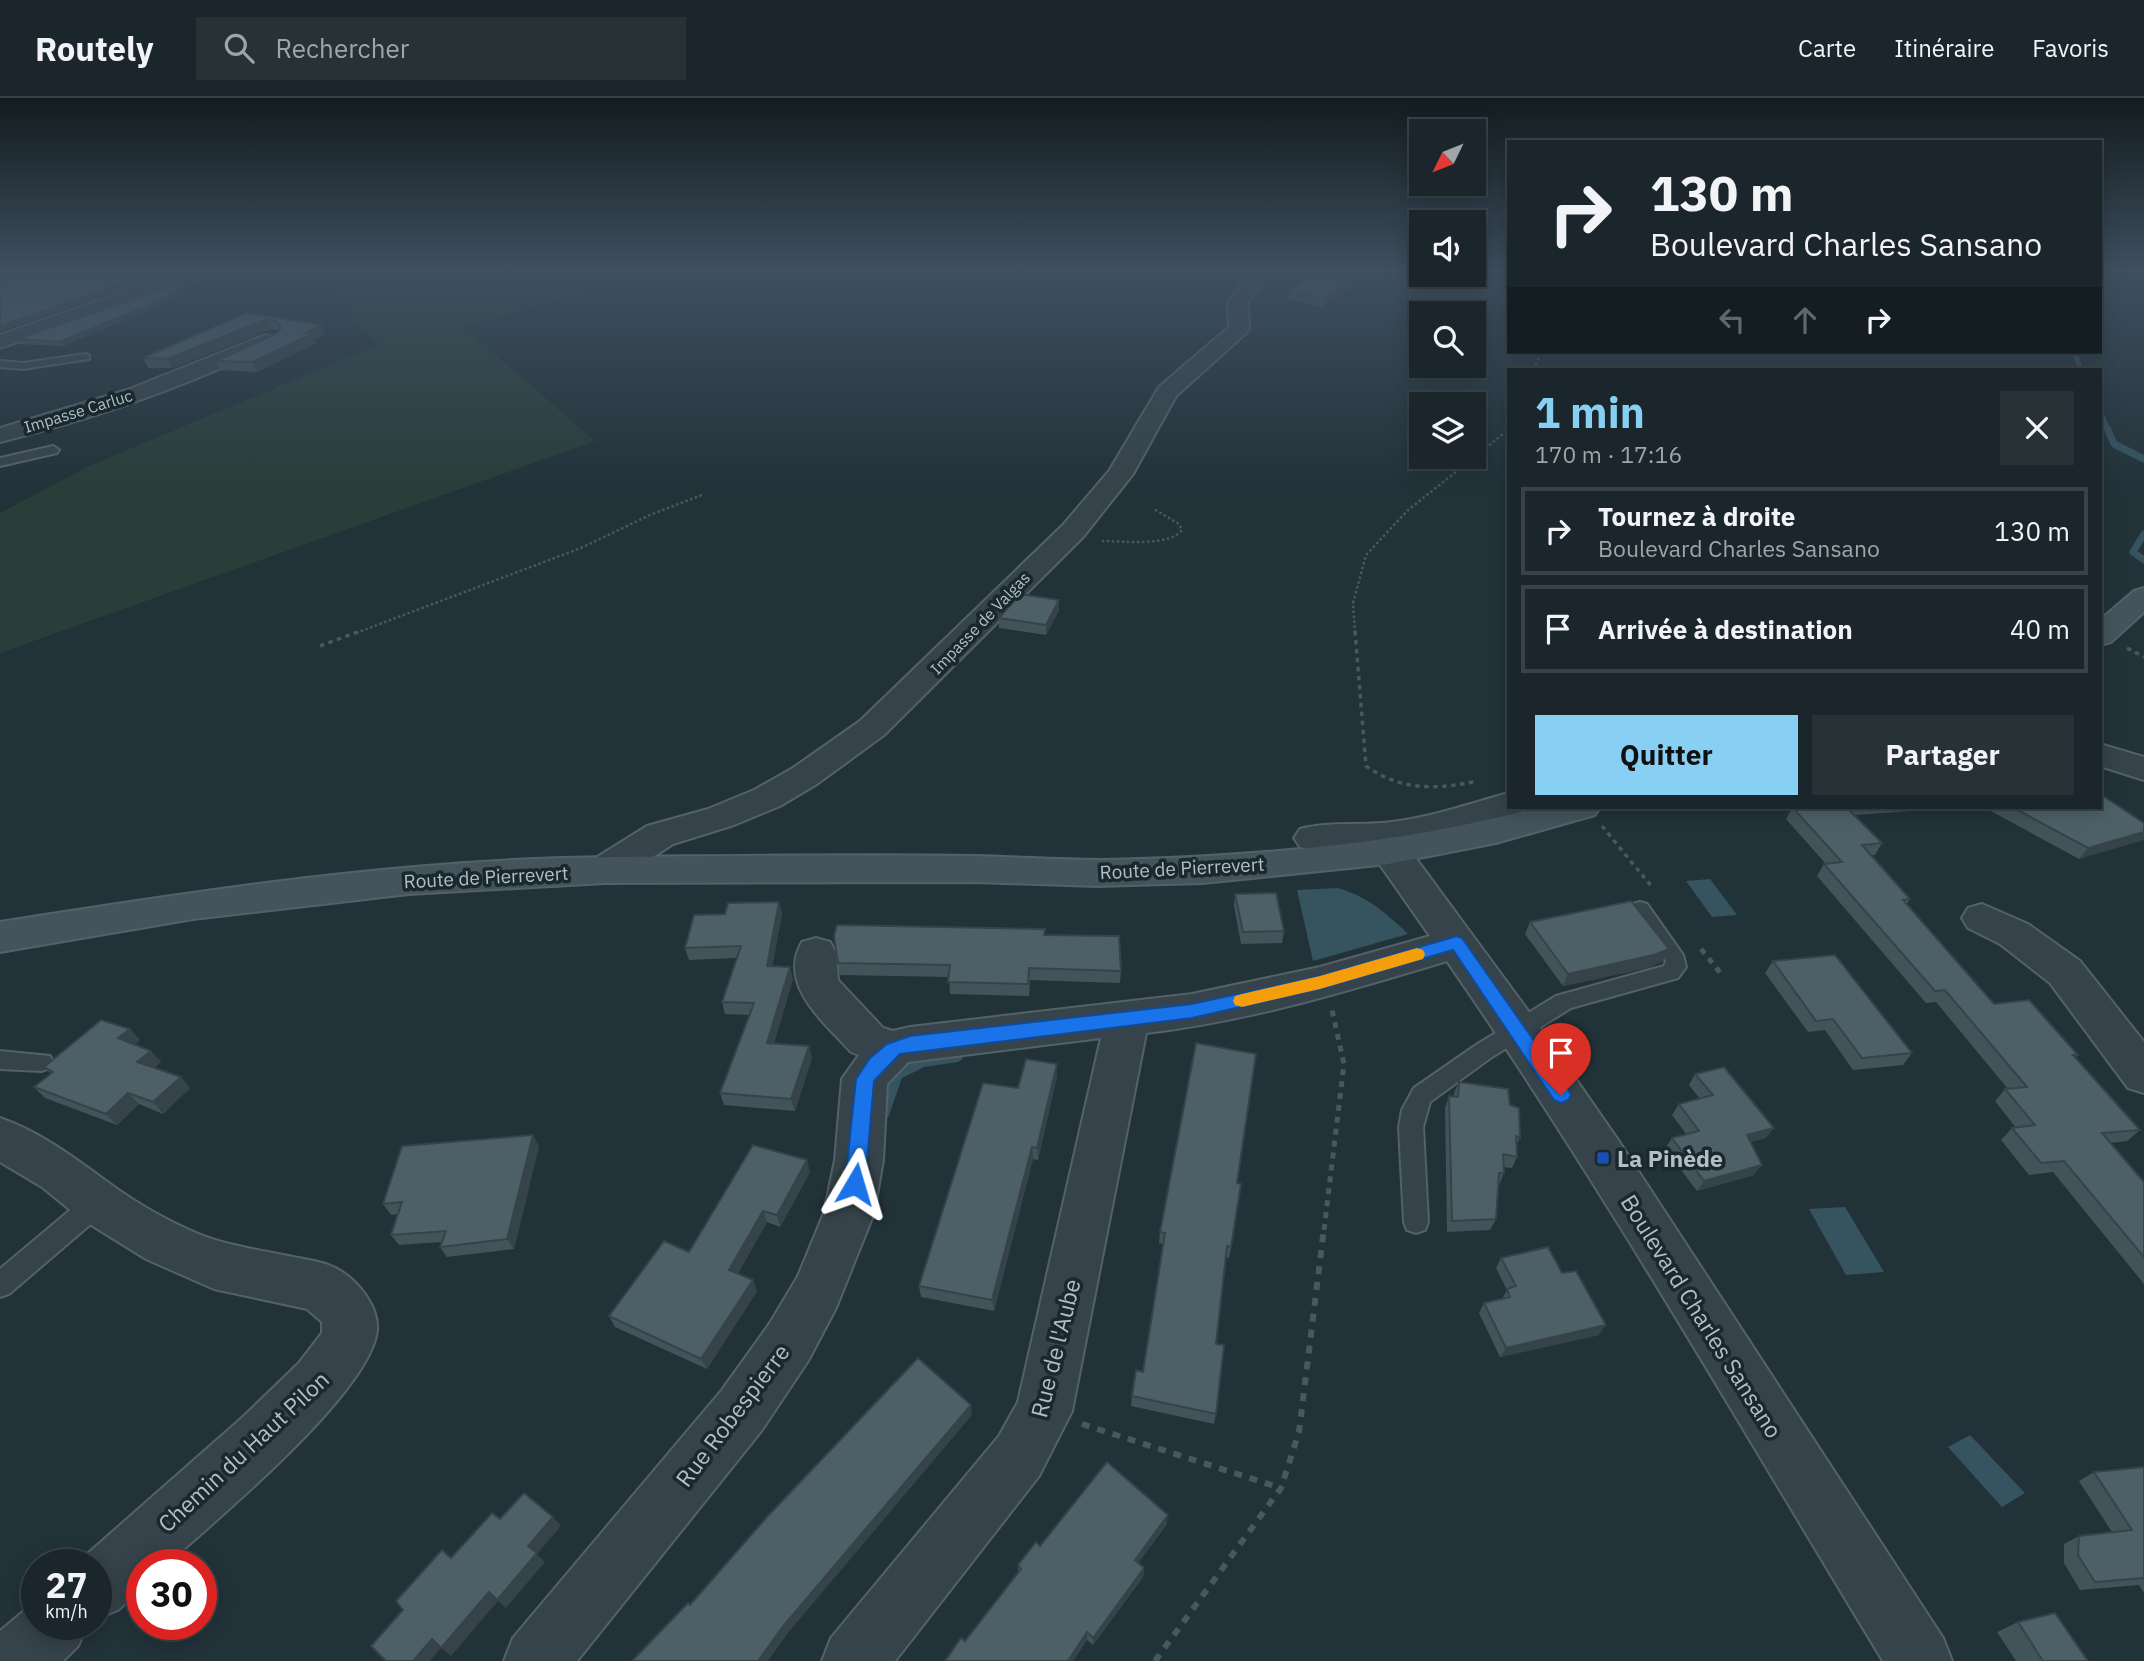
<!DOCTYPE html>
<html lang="fr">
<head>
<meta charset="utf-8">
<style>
  body { margin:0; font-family:"IBM Plex Sans",sans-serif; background:#273237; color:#f1f3f6; height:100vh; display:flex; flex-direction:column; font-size:26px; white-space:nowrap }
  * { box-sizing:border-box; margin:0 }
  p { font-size:23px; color:#9fa5a9 }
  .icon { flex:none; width:38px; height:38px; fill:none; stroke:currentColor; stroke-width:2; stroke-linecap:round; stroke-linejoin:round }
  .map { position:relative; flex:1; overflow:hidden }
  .details { position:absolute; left:1507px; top:270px; width:595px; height:441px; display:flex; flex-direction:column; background:#1a262b; border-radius:0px; box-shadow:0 4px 18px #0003,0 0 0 2px #384347 }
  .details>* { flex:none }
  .banner { position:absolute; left:1507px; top:42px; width:595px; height:214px; border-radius:0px; box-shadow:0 4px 18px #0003,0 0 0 2px #384347; background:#1a262b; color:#f1f3f6; overflow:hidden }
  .needle { width:46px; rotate:227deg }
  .tools { position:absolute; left:1409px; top:21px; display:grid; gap:14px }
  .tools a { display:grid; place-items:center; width:77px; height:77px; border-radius:0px; background:#1a262b; box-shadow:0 4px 18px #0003,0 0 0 2px #384347; font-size:35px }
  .speed { position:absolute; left:21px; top:1451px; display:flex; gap:14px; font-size:35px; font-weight:700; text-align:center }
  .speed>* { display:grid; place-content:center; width:91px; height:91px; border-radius:50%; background:#1a262b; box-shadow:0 4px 18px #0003,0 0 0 2px #384347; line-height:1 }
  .speed small { font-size:18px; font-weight:400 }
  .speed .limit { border:10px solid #d22; background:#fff; color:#111 }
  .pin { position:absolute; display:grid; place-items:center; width:60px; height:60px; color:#fff; margin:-72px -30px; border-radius:50% 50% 50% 0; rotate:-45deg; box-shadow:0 0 7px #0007 }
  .pin .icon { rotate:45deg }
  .me { position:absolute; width:77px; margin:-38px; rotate:7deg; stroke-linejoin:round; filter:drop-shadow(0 0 5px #0008) }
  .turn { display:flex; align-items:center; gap:24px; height:147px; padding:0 28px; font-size:32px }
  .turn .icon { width:91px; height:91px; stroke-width:2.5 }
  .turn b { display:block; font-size:49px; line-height:60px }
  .lanes { display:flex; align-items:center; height:66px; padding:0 28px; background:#0003; justify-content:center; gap:35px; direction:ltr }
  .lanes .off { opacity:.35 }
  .round { display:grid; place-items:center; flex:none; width:74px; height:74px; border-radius:0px; background:#273237 }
  .overview { display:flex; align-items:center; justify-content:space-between; height:119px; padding:0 28px }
  h1 { font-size:42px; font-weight:800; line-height:52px; color:#87d0f4 }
  .primary-button { display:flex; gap:14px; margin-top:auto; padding:14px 28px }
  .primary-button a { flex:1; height:80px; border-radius:0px; background:#87d0f4; color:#111; font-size:28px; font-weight:800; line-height:80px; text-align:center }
  .primary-button a+a { background:#273237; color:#f1f3f6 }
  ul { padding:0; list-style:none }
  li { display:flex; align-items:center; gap:21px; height:88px; margin:0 14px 10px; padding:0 14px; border:4px solid #384347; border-radius:0px }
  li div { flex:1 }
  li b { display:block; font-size:26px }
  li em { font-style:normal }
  header { display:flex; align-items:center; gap:42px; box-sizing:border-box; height:98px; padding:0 35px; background:#1a262b; border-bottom:2px solid #384347 }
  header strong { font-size:33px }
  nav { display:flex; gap:38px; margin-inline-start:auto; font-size:24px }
  .search { width:490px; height:63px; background:#273237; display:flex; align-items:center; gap:18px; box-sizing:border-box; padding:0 24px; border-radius:0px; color:#9fa5a9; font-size:26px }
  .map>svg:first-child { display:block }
</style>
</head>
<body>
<header>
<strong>Routely</strong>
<div class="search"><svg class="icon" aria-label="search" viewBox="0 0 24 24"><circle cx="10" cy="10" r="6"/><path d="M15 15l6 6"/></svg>Rechercher</div>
<nav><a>Carte</a><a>Itinéraire</a><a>Favoris</a></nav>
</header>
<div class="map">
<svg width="2144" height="1563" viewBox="0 0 2144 1563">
  <rect width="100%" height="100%" fill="#223239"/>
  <path fill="#273e39" d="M380,173H663L463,229L595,343L0,555V415L89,368L378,247L329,191Z"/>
  <g fill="#365360">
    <path d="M1710,781L1737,817L1712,819L1686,783Z"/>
    <path d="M1338,790C1368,799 1386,815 1408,836L1313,863L1297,792Z"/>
    <path d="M1845,1109L1884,1174L1846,1177L1809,1111Z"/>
    <path d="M1970,1337L2025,1395L2002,1409L1948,1349Z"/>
  </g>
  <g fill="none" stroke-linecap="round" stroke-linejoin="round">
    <g stroke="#365360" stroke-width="5">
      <path d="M2074,254L2081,271"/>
      <path d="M2100,313L2108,332"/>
    </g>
    <g stroke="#365360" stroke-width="7">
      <path d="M2107,330L2114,346L2144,361"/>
      <path d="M2144,436L2133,454L2144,462"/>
    </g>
    <path stroke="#365360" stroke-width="12" d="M883,1016L897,976L923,963L957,958"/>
    <g stroke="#546167" stroke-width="4">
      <g id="service">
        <path d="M85,256L89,257V261L23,271L0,269V263L23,265Z"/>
        <path d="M53,348L59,352L57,355L0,368V360Z"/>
        <path d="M1640,804L1647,806L1683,857L1686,869L1678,880L1571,910L1492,959L1430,1004L1423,1029L1428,1124L1425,1132L1416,1135L1407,1132L1404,1124L1399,1029L1402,1012L1414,990L1476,947L1556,898L1664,868L1666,863L1630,811L1633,806Z"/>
        <path d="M0,953L50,958L53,964L50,970L42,973L0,971Z"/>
        <path d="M97,1094L106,1097L109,1105L106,1113L9,1196L0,1199V1171L88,1097Z"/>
      </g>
    </g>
    <g stroke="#546167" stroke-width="4">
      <g id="minor">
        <path d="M6,173H33L30,177L0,188V176Z"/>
        <path d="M184,173H212L209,177L0,250V237Z"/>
        <path d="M1250,173H1264L1266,177L1248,205L1249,231L1246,235L1176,298L1133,376L1083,439L884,637L817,686L780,708L734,727L673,746L619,781L605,785L591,781L586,772L591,763L647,728L708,711L754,692L793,670L860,623L1063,427L1109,373L1159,289L1229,229L1228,205Z"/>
        <path d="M265,237L272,239L275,243L272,247C185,289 93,321 0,344V330L127,292Z"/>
        <path d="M2100,646L2144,659V682L2100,668Z"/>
        <path d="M1508,695V709H1525L1521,715L1471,732L1406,747L1534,921L1620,1045L1943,1540L1952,1563H1883C1740,1328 1603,1089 1447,863C1348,893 1249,923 1146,935L1072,1313L1039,1378L895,1563H822L831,1540L999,1338L1018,1304L1101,940L908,964L887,986L883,1062L874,1115L836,1210L808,1263L762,1332L577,1563H504L513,1540L722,1292L770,1225L798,1178L824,1115L835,1062L842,981L859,957L851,954C825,925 777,887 802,844L816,840L830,844L836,855L838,882L883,930L893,933L910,929L1192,896L1320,869L1430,838L1369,751L1313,752L1300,749L1294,740L1300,731C1329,723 1362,728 1392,724C1432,719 1469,706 1508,695Z"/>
        <path d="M1982,806L2028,826L2080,863L2144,944V995L2128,990L2050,885L2000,846L1968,830L1962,820L1968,810Z"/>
        <path d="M0,1020C43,1035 77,1062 113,1088C138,1106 168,1123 196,1135C227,1148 260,1152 293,1159C308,1162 326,1164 339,1172C358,1183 379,1209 377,1232C371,1294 216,1422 167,1466H142V1490L118,1512L96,1521V1466H76L243,1319L299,1265L322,1235V1224L307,1211L214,1191L146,1161L80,1120L42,1089L0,1064Z"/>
        <path d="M37,1502V1526H88L78,1548L63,1563H0V1533Z"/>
      </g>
    </g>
    <g stroke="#546167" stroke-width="4">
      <g id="secondary">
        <path d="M2144,490V514L2111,544L2100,547V522L2134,493Z"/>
        <path d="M1540,709H1600L1595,717L1496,745L1388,766L1203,785L1096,788L975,784L605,785L409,796L193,821L0,854V824C202,792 406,761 611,759C732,758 855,756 976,758C1018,759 1059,762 1101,762C1247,759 1398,747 1540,709Z"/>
      </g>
    </g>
    <g stroke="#465b58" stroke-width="2.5" stroke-dasharray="2.5 2.5" stroke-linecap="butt">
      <path d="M1533,271L1542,254"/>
      <path d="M1102,443C1122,443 1169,449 1182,432L1179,426L1154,411"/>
      <path d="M356,535L581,450L650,417L702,397"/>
      <path d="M1355,535L1353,505L1366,457L1407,413L1508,332"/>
    </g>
    <g stroke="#465b58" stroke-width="3.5" stroke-dasharray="4.5 4.5" stroke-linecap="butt">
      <path d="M1355,533L1366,668C1401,693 1437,692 1477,683"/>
      <path d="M320,548L360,533"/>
      <path d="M2127,550L2144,559"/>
      <path d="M1602,728L1652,789"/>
    </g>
    <g stroke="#465b58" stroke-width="5" stroke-dasharray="6 6" stroke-linecap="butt">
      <path d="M1701,851L1722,877"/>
      <path d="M1324,1132L1344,966L1332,912"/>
    </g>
    <g stroke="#465b58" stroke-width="6" stroke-dasharray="8 8" stroke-linecap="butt">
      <path d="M1082,1326L1281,1390"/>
      <path d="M1155,1563L1281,1390L1299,1334L1324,1130"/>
    </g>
    <use href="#service" fill="#36434a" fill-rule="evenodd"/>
    <use href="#minor" fill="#36434a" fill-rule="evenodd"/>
    <use href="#secondary" fill="#44545c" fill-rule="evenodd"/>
  </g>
  <g fill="#425359">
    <path d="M1356,179L1354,187L1323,209L1288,201L1290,193Z"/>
    <path d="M190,187L178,200L63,248L19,246L17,241Z"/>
    <path d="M246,215L325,237L314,241L316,245L257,274L221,272L216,263L276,236L279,232L271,231L172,270H148L143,260Z"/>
    <path d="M1059,502V512L1046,537L999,530V520Z"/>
    <path d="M1791,709H1940L1939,711L1855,717L1882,745L1875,757H1871L1910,801L1907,806L1994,906L2078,957L2075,960L2140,1032L2127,1043L2110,1045L2144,1084V1186L2053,1074L2029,1077L2001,1042L2012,1030H2016L1995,1003L2005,991H2008L1936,904L1926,905L1817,778L1824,766H1826L1786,721L1792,710Z"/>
    <path d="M1991,709H2100L2144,725L2079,761L1989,712Z"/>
    <path d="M1235,796L1284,833L1282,845L1241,846L1234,808Z"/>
    <path d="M779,804L782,816L772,869L793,881L774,945L812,960L795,1013L724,1007L720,995L749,917L725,916L722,904L737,860L689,862L685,850L725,816Z"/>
    <path d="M1530,824L1663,863L1648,870L1563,888L1525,836Z"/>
    <path d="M1045,831V837L1121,873L1120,885L1030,882L1029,898L950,896L949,879L840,877L838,865Z"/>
    <path d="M1773,863L1912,955L1903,967L1853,972L1825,932L1808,934L1765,875Z"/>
    <path d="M130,931L140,942L134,947L161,964L154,970L181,979L190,990L163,1016L139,1006L117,1027L45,1000L34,989L51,976L44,969Z"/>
    <path d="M1057,966V978L1038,1062L1033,1061L994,1213L921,1199L919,1188L1018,990Z"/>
    <path d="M1695,976L1766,1040L1751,1044L1754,1077L1697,1093L1665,1051L1672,1040L1687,1037L1672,1017L1679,1006L1700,1001L1689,987Z"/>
    <path d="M1459,984L1510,1007L1520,1040L1516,1047L1517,1059L1512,1070L1503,1069L1504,1075L1499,1087L1496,1121L1490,1132L1447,1134L1445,1010L1449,998L1454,999V995Z"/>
    <path d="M539,1048L514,1151L447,1159L440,1149L442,1144L399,1147L391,1137L398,1116L391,1117L383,1106Z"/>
    <path d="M810,1074L780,1129L767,1124L738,1175L753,1182L757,1193L707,1271L615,1229L609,1218L689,1154Z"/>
    <path d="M1237,1085L1231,1149L1229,1160L1226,1159L1216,1246V1316L1214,1326L1131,1308L1132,1298L1143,1274L1163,1146L1159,1145L1160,1134Z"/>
    <path d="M1501,1160L1562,1175L1599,1237L1500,1259L1479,1215L1484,1205L1502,1201L1507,1192L1496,1170Z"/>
    <path d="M2144,1369V1495L2139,1487L2080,1492L2064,1465V1446L2079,1438L2112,1434L2079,1383L2094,1374Z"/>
    <path d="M1167,1426L1138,1465L1144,1470L1143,1479L1093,1547L1087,1542L1073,1563H945L965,1543L1018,1474V1467L1040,1448Z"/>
    <path d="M2018,1524L2088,1563H2016L1997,1534Z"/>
  </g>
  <g fill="#364349">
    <path d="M158,173H175L0,234V228Z"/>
    <path d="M1356,179L1354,187L1323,209L1324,200Z"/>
    <path d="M188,182L190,187L178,200L63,248L60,244Z"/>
    <path d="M267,221L271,231L172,270L167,261Z"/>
    <path d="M321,227L325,237L314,241L316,245L257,274L252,264L305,235Z"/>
    <path d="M1059,502V512L1046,537V527Z"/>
    <path d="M2144,734V742L2079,761L2088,750Z"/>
    <path d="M779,804L782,816L770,881L767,868Z"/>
    <path d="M1669,851L1663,863L1648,870L1563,888L1568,876Z"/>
    <path d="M790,869L793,881L770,957L767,945Z"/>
    <path d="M130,931L140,942L128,952L118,940Z"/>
    <path d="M809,948L812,960L795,1013L791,1001Z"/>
    <path d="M151,953L161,964L147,975L137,964Z"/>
    <path d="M1057,966V978L1038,1062L1037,1050Z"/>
    <path d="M181,979L190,990L163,1016L153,1004Z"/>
    <path d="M128,995L139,1006L117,1027L106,1016Z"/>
    <path d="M1774,1030L1766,1040L1740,1047L1747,1037Z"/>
    <path d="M533,1037L539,1048L514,1151L507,1141Z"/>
    <path d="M1032,1049L1033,1061L994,1213L992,1202Z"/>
    <path d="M807,1062L810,1074L780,1129L777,1117Z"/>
    <path d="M1762,1067L1754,1077L1697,1093L1704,1083Z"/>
    <path d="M763,1113L767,1124L734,1183L729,1172Z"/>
    <path d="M753,1182L757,1193L707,1271L701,1261Z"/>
    <path d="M1606,1227L1599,1237L1500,1259L1506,1250Z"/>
    <path d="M971,1307L972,1317L788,1535L768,1563H758L784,1527Z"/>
    <path d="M1168,1417L1167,1426L1134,1471L1135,1462Z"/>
    <path d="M553,1419L561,1428L537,1456L545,1464L506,1510L498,1503L451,1558L441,1550L430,1563H413L432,1541L528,1448Z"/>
    <path d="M1144,1470L1143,1479L1093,1547V1540Z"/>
    <path d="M1087,1534V1542L1073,1563H1068Z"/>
  </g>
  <g fill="#4d6068" stroke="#364349" stroke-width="2">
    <path d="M29,173H158L0,228V185Z"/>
    <path d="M1317,173H1330L1356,179L1324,200L1290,193Z"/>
    <path d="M188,182L175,196L60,244L17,241Z"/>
    <path d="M246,215L321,227L305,235L312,236L252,264L216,263L276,236L281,230L276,223L267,221L167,261L143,260Z"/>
    <path d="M1020,496L1059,502L1046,527L999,520Z"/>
    <path d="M2100,696L2144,725V734L2088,750L2012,709H2100Z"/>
    <path d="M1792,709H1846L1882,745L1862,747L1910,801L1903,802L1994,906L2029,902L2078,957H2073L2140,1032L2102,1035L2144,1084V1159L2064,1063L2041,1065L2012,1030L2035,1027L2005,991L2027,989L1945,892L1935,893L1824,766L1842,764Z"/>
    <path d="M1276,795L1284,833L1243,834L1235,796Z"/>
    <path d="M1631,803L1669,851L1654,857L1568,876L1530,824Z"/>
    <path d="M779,804L767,868L790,869L767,945L809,948L791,1001L720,995L754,905L722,904L741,848L685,850L694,817L725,816L728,805Z"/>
    <path d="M837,827L1045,831L1044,837L1119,838L1121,873L1029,870L1028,886L948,884L950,867L838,865L834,838Z"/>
    <path d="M1835,857L1912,955L1862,960L1833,921L1816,923L1773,863Z"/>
    <path d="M101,922L130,931L118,940L151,953L137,964L181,979L153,1004L128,995L106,1016L34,989L53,974L44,969Z"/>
    <path d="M1196,945L1256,956L1237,1085L1241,1086L1231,1149L1227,1148L1216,1246L1224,1247L1216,1316L1132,1298L1136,1272L1143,1274L1165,1135L1160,1134Z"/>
    <path d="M1026,961L1057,966L1037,1050L1032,1049L992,1202L919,1188L983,985L1018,990Z"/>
    <path d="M1724,969L1774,1030L1747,1037L1762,1067L1704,1083L1672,1040L1699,1033L1679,1006L1713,997L1695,976Z"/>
    <path d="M1459,984L1508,991L1510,1007L1519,1010L1520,1040L1516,1038L1517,1059L1503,1056L1504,1075H1499L1496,1121L1452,1123L1449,998L1458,999Z"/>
    <path d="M533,1037L507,1141L440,1149L446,1133L391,1137L402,1104L383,1106L402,1048Z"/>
    <path d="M753,1047L807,1062L777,1117L763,1113L729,1172L753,1182L701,1261L609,1218L664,1143L689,1154Z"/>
    <path d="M1548,1149L1562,1175L1576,1173L1606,1227L1506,1250L1484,1205L1510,1199L1507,1191L1516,1188L1501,1160Z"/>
    <path d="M918,1260L971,1307L784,1527L758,1563H632L688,1505L690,1507L767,1419Z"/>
    <path d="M1107,1364L1168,1417L1135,1462L1144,1470L1093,1540L1087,1534L1068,1563H945L961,1540L965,1543L1021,1471L1018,1467L1036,1444L1040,1448Z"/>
    <path d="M2144,1369V1480L2095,1484L2078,1457L2079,1438L2132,1432L2094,1374Z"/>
    <path d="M524,1395L553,1419L528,1448L537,1455L497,1502L489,1494L441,1550L432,1541L413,1563H386L371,1548L403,1512L396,1503L442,1452L451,1460L492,1415L500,1421Z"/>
    <path d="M2055,1515L2088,1563H2043L2018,1524Z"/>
  </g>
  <linearGradient id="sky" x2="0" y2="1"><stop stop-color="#131c1f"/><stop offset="0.44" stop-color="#3e4f5f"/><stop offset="1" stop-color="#3e4f5f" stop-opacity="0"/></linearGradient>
  <rect width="2144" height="392" fill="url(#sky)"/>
  <path fill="#1a73e8" stroke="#114b97" stroke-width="2" d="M1457,838L1462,840L1568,991L1571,997L1568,1002L1561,1005L1554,1002L1453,852L1320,891L1192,920L900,956L874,983L865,1086L863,1092L855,1094L848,1092L845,1086L856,981L870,960L887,946L910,938L1192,906L1320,878Z"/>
  <path fill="#f59e0b" d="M1417,850L1423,852L1425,856L1423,861L1320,891L1242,909L1235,907L1233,903L1235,898L1242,896L1320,878Z"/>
  <rect fill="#1a4fb4" stroke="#1b282e" stroke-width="2.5" x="1596" y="1053" width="14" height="14" rx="3.5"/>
  <g text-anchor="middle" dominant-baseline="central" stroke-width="7" stroke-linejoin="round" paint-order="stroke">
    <g font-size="16" fill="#b1bfc6" stroke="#1b282e">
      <text transform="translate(78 313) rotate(-17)">Impasse Carluc</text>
      <text transform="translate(980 525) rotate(-46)">Impasse de Valgas</text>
    </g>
    <g font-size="19" fill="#b1bfc6" stroke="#1b282e">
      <text transform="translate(1182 770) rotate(-3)">Route de Pierrevert</text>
      <text transform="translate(486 779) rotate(-3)">Route de Pierrevert</text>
    </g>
    <g font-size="23" font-weight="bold" fill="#b1bfc6" stroke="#1b282e" text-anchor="start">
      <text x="1617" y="1060">La Pinède</text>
    </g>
    <g font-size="23" fill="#b1bfc6" stroke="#1b282e">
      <text transform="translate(1702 1218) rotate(58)">Boulevard Charles Sansano</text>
      <text transform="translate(1055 1250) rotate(-76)">Rue de l'Aube</text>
      <text transform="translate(732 1317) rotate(-53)">Rue Robespierre</text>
      <text transform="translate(243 1353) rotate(-43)">Chemin du Haut Pilon</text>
    </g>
  </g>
</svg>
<div class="tools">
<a><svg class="needle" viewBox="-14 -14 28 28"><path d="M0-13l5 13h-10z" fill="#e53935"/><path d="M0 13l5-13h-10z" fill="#9fa5a9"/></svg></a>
<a><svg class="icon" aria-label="sound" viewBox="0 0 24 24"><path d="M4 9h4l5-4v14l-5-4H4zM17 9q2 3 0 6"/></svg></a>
<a><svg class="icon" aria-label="search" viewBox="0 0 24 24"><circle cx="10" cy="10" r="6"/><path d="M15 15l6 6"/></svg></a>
<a><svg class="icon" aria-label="layers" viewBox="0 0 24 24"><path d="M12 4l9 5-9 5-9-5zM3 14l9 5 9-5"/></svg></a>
</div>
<div class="speed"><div>27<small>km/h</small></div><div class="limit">30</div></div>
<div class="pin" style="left:1561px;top:997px;background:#d93025"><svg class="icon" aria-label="arrive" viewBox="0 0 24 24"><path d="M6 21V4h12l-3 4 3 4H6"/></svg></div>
<svg class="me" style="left:855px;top:1086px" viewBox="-20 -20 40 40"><path d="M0-17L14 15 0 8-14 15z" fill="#1a73e8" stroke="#fff" stroke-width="4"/></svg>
<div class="banner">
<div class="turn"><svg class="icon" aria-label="right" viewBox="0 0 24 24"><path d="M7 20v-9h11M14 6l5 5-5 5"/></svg><div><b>130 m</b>Boulevard Charles Sansano</div></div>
<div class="lanes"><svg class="icon off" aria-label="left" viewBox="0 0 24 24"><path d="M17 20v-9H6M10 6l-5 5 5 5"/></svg><svg class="icon off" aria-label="ahead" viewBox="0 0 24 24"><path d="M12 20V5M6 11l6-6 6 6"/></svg><svg class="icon" aria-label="right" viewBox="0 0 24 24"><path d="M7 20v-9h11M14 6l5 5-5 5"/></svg></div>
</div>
<section class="details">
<div class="overview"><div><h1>1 min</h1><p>170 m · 17:16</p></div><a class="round"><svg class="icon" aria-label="close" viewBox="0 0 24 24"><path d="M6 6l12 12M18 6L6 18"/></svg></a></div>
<ul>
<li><svg class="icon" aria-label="right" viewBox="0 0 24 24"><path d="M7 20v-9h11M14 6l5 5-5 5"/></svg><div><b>Tournez à droite</b><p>Boulevard Charles Sansano</p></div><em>130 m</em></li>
<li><svg class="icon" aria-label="arrive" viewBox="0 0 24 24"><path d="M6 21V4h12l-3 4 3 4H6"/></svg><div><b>Arrivée à destination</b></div><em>40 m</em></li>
</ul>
<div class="primary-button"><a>Quitter</a><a>Partager</a></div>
</section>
</div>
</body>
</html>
